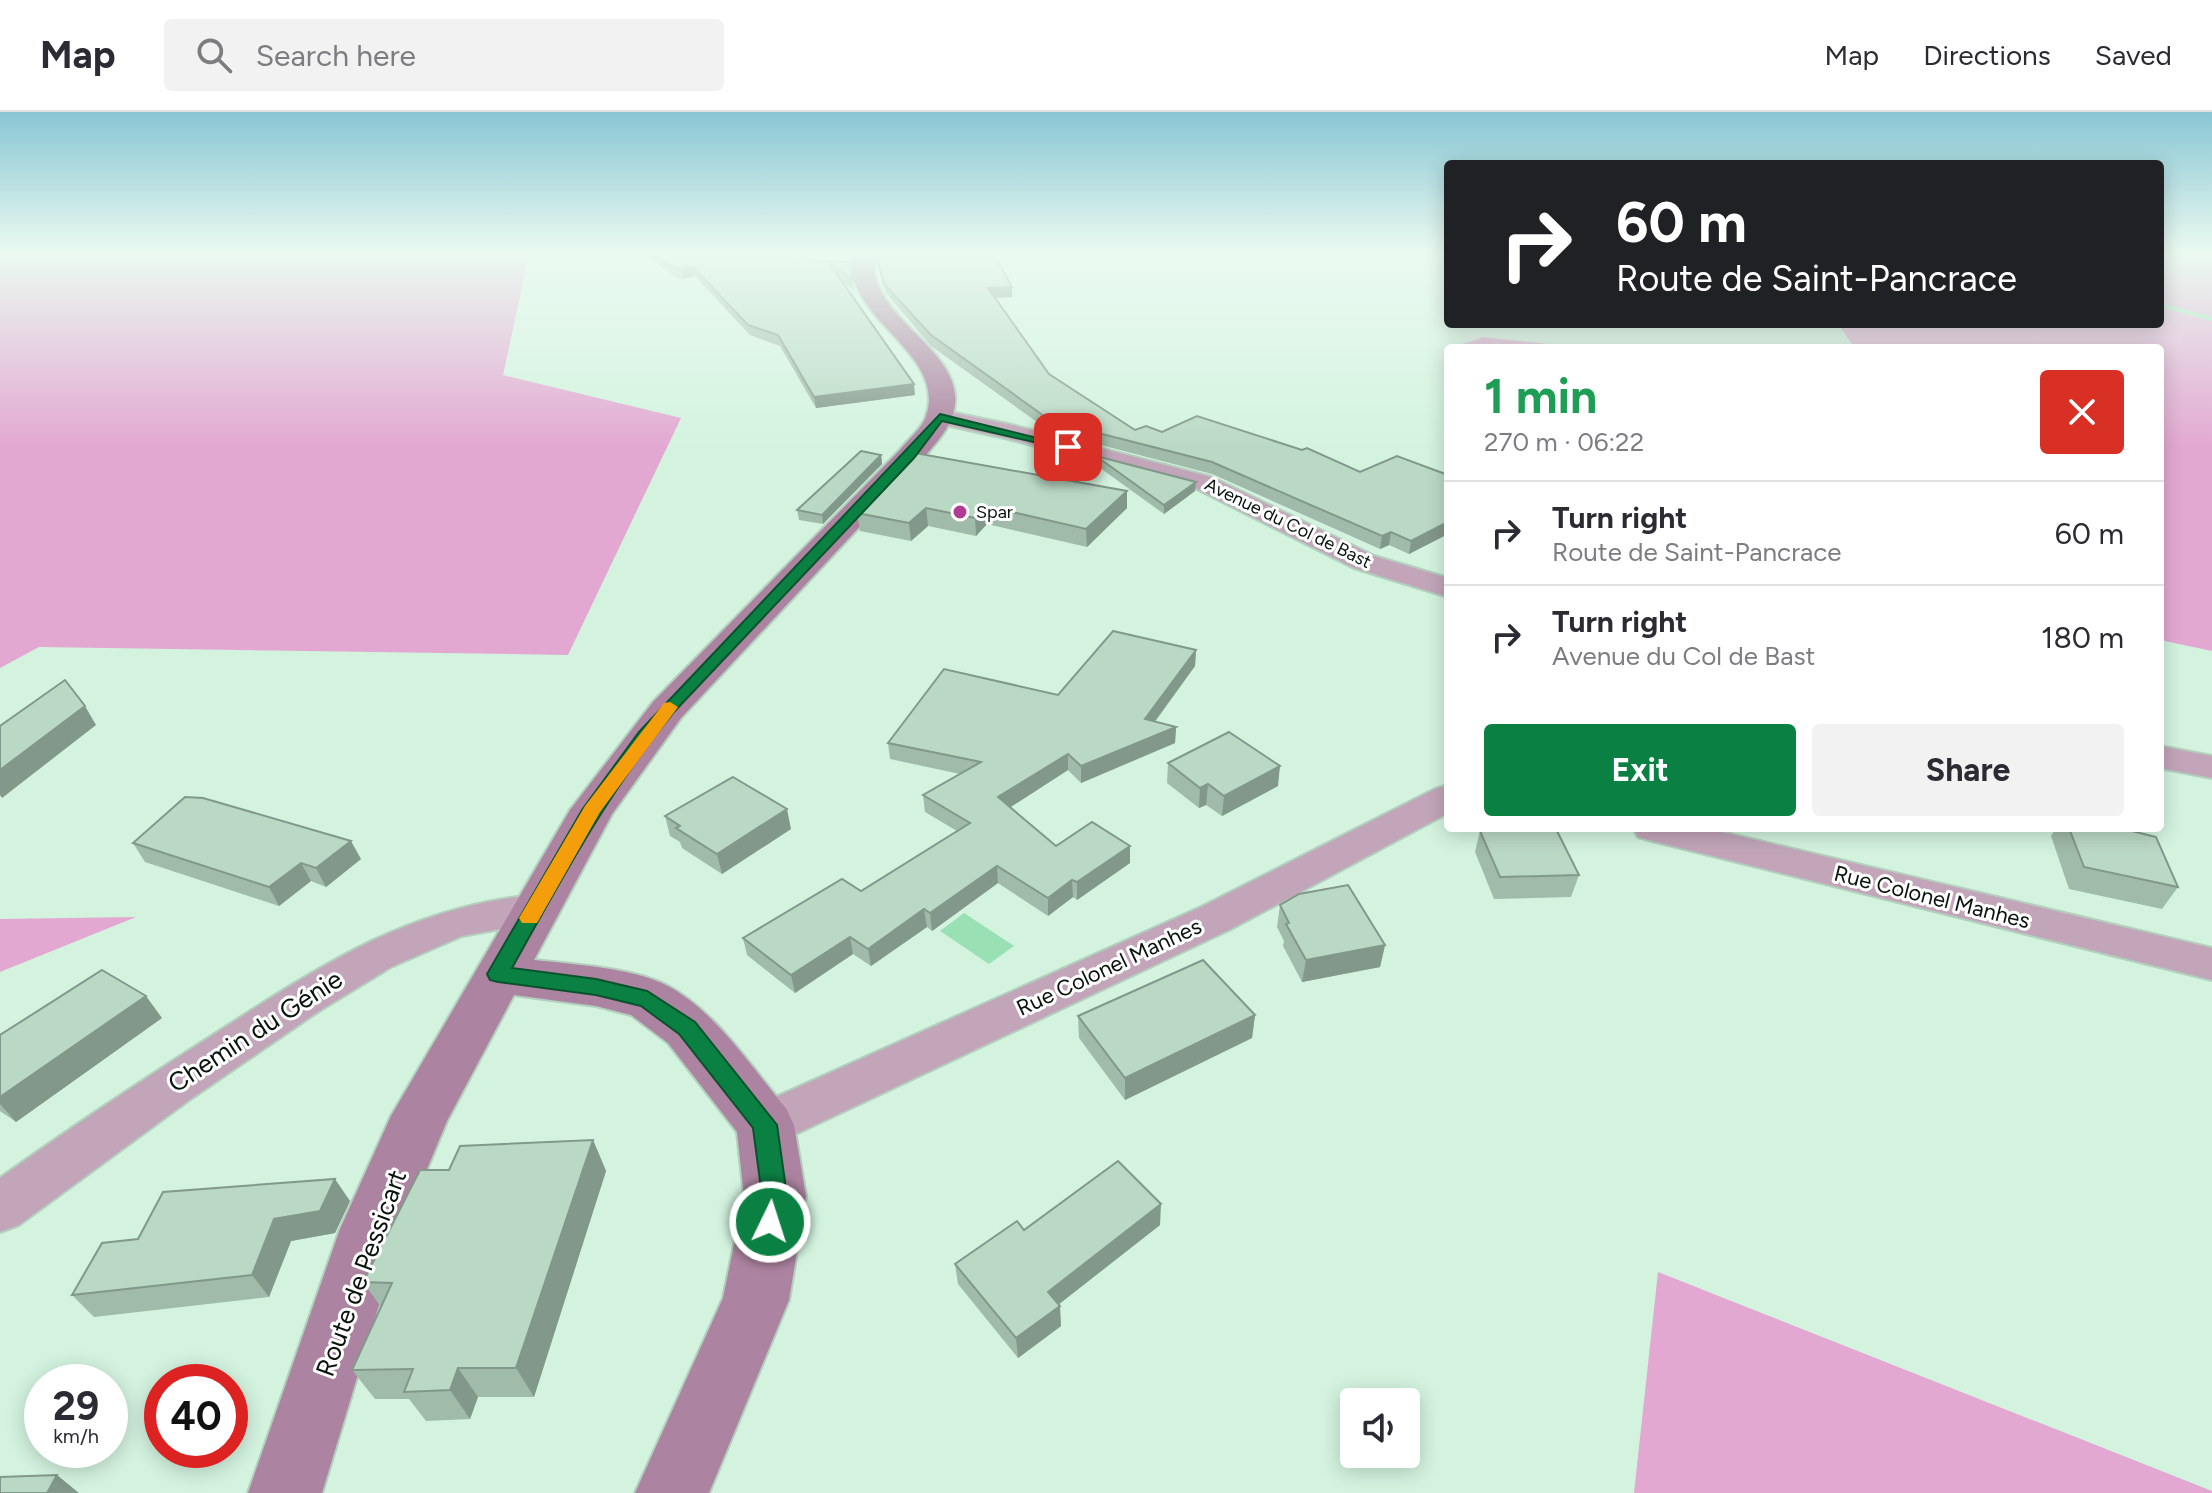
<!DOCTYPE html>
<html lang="en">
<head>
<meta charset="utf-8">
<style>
  body { margin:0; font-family:Figtree,sans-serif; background:#f2f2f3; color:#2b2b33; height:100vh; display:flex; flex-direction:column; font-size:30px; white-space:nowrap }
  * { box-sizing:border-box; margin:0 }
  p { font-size:26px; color:#7c7c81 }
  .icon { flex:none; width:44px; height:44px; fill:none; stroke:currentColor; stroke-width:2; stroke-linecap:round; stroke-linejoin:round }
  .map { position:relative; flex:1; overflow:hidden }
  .drawer { position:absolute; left:1444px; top:232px; width:720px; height:488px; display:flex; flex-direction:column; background:#fff; border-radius:8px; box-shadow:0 4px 20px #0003 }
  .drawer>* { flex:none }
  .hud { position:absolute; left:1444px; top:48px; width:720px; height:168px; border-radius:8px; box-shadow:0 4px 20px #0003; background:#202124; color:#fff; overflow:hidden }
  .controls { position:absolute; left:1340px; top:1276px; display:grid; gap:16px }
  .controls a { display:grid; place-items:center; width:80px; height:80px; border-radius:8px; background:#fff; box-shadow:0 4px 20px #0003; font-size:40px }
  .speed { position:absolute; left:24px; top:1252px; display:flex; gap:16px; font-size:40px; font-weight:700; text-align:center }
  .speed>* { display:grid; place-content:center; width:104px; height:104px; border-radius:50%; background:#fff; box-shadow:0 4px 20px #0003; line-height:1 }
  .speed small { font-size:20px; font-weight:400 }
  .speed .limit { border:12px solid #d22; background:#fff; color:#111 }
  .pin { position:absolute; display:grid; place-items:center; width:68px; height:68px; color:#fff; margin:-34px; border-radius:16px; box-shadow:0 4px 12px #0006 }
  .me { position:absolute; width:88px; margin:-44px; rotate:4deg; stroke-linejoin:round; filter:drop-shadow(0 0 6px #0008) }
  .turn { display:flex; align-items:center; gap:28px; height:168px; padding:0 40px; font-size:36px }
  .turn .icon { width:104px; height:104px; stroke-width:2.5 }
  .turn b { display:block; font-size:56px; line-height:68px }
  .round { display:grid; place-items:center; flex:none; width:84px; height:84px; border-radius:8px; background:#f2f2f3 }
  .headline { display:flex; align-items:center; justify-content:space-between; height:136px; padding:0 40px }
  h1 { font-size:48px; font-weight:700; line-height:60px; color:#1e9e55 }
  .button { display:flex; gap:16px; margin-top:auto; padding:16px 40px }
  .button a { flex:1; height:92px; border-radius:8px; background:#0b8043; color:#fff; font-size:32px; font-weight:700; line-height:92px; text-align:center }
  .button a+a { background:#f2f2f3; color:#2b2b33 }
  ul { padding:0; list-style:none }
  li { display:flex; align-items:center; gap:24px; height:104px; padding:0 40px; border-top:2px solid #e1e1e2 }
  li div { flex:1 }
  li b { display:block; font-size:30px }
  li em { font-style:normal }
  header { display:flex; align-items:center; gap:48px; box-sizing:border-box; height:112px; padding:0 40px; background:#fff; border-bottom:2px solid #e1e1e2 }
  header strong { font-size:38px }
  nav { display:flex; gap:44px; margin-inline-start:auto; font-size:28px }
  .search { width:560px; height:72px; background:#f2f2f3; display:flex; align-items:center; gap:20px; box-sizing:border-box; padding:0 28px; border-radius:8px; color:#7c7c81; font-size:30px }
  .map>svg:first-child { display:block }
</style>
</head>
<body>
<header>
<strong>Map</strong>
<div class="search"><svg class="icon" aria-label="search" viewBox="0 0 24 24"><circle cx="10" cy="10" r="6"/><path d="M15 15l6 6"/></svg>Search here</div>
<nav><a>Map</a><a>Directions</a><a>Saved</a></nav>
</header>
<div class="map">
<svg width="2212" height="1381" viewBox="0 0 2212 1381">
  <rect width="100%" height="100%" fill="#d3f3df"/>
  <g fill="#e3a8d2">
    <path d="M0,142H529L503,263L681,306L568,543L39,535L0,556Z"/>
    <path d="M2160,142H2212V539L2160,528V236H1855L1838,212H2160Z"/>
    <path d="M1483,225L1584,236H1452Z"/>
    <path d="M136,805L0,860V807Z"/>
    <path d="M1658,1160L2212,1379V1381H1634Z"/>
  </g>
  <path fill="#99e1b5" d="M964,801L1014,834L989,852L940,819Z"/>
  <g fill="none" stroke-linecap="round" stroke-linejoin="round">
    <path fill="#99e1b5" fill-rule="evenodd" d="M2160,191L2212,205V209L2160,195Z"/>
    <g stroke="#b3cfbd" stroke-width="4">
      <g id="street">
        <path d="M940,298L1008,312L1211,365L1374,444L1448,466V485L1354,456L1193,375L1005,326L932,310L928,305L932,300Z"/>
        <path d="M2160,634L2212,644V666L2160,656Z"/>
        <path d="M1448,673V701L1231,817L783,1028L765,1034L747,1028L740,1013L747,998L1201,795L1435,677Z"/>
        <path d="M1633,716H1705L2212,836V868L1652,729L1638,725Z"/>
        <path d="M534,783L549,788L555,798L549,808L462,824L391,855L319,899L192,986L19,1113L0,1120V1066C70,1016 141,969 213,923C317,856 407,795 534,783Z"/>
      </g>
    </g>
    <g stroke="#b3cfbd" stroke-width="4">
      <path id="secondary" d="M853,142H873C874,158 875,170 883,183C904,221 971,254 952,305C946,322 931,336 920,350L681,606L612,702L534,848C571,852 633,856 666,873C716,899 750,954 786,996L794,1013L806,1084L789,1188L709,1381H635L723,1186L744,1084L737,1020L668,931L631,903L596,894L514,883L447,1009L402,1117L322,1381H248L340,1117L391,1004L570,698L653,590L900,338C908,327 922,317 926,304C945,248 867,216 854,167C852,159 853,150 853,142Z"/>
    </g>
    <use href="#street" fill="#c2a5b9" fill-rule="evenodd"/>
    <use href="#secondary" fill="#ac83a0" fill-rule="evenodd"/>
  </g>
  <g fill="#a0bba9">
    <path d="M643,142H793L815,149L849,150L854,178L841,169L915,283L816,296L780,234L750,223L695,164L683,167L674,164Z"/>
    <path d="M874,142H994L1012,175V185L995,186L1049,262L1135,318L1162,320L1360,360L1448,363V422L1409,442L1389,433L1380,437L1212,362L1051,320L931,234L886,181Z"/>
    <path d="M915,341L1127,396L1087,435L987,412L976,424L928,414L911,429L860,419L857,401Z"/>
    <path d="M881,343L882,352L823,412L799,408L797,398Z"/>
    <path d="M1096,344L1195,379L1164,402L1096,353Z"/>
    <path d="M1196,538L1195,554L1155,610L1176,615L1175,631L1081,671L1068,658L1010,695L1056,734H1130V751L1077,788L1073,785L1048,804L998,771L932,819L927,815L871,854L853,842L795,881L747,843L743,826L861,779L957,719L925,700L923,683L960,662L890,647L888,631L1058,583Z"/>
    <path d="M1168,651L1278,674L1222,704L1206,693L1199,696L1167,671Z"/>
    <path d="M665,704L791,717L722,762L682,736L680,730L670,724Z"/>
    <path d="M2056,716H2120L2178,775L2162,797L2069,777L2051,724Z"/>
    <path d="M1480,719L1579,763L1571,785L1494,787L1475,740Z"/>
    <path d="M133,731L361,747L326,775L311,769L279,794L145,750Z"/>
    <path d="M1280,793L1385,833L1380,855L1302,870L1283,834L1284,829L1277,815Z"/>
    <path d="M1255,903L1252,926L1125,988L1079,926L1078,904Z"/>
    <path d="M162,906L16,1010L0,999V923Z"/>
    <path d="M593,1028L606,1059L534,1285H478L470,1307L426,1309L409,1287H375L352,1258L381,1195L363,1170L449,1058Z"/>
    <path d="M350,1089L335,1121L291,1129L269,1185L94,1205L72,1183L138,1127Z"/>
    <path d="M1160,1113L1059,1192L1061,1214L1018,1246L958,1172L955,1152L1024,1118Z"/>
  </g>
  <g fill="#82988a">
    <path d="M693,155L695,164L683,167L681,157Z"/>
    <path d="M1012,175V185L989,186L988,176Z"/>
    <path d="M914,272L915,283L816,296L814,285Z"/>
    <path d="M881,343L882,352L823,412L822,403Z"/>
    <path d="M1196,370L1195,379L1164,402V393Z"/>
    <path d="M1127,379V396L1087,435L1086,417Z"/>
    <path d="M986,394L987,412L976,424L975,406Z"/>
    <path d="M926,396L928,414L911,429L909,411Z"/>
    <path d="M1448,410V422L1409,442L1411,429Z"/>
    <path d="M1391,420L1389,433L1380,437L1382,424Z"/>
    <path d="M1196,538L1195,554L1144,624L1145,607Z"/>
    <path d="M85,594L96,613L2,686L0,683V658Z"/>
    <path d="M1176,615L1175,631L1081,671V654Z"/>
    <path d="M1068,642V658L1000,702L998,685Z"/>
    <path d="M1280,654L1278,674L1222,704L1224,684Z"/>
    <path d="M1208,672L1206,693L1199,696L1200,676Z"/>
    <path d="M787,697L791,717L722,762L717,742Z"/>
    <path d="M351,729L361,747L326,775L316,756Z"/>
    <path d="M1130,734V751L1077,788V770Z"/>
    <path d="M301,751L311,769L279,794L269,775Z"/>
    <path d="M997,754L998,771L932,819L930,801Z"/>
    <path d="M1072,768L1073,785L1048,804V786Z"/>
    <path d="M924,797L927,815L871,854L868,837Z"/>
    <path d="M850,825L853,842L795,881L791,863Z"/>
    <path d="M1385,833L1380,855L1302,870L1306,848Z"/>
    <path d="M146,884L162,906L16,1010L0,992V985Z"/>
    <path d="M1255,903L1252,926L1125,988V966Z"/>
    <path d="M593,1028L606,1059L534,1285L516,1256Z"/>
    <path d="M335,1067L350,1089L335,1121L291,1129L269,1185L252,1163L274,1107Z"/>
    <path d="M1161,1092L1160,1113L1049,1200L1048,1180Z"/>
    <path d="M1060,1194L1061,1214L1018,1246L1016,1226Z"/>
    <path d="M458,1256L478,1285L470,1307L450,1278Z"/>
    <path d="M57,1363L79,1381H47Z"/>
  </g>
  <g fill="#bad9c5" stroke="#82988a" stroke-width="2">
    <path d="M654,142H793L815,149L849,150L853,168L829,151L914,272L814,285L778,223L748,213L693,155L681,157L672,155Z"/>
    <path d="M876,142H994L1012,175L988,176L1049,262L1135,318L1146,314L1162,320L1197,304L1302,338L1307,336L1360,360L1397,344L1448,363V410L1411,429L1391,420L1382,424L1212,350L1051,309L931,223L884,172Z"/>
    <path d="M861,339L881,343L822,403L797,398Z"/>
    <path d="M915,341L1127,379L1086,417L986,394L975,406L926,396L909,411L857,401Z"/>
    <path d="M1096,344L1196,370L1164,393Z"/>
    <path d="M1113,519L1196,538L1145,607L1176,615L1081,654L1068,642L998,685L1056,734L1092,710L1130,734L1077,770L1072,768L1048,786L997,754L930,801L924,797L868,837L850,825L791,863L743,826L842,767L861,779L970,711L923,683L981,650L888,631L944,557L1058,583Z"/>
    <path d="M65,568L85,594L0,658V614Z"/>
    <path d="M1229,620L1280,654L1224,684L1208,672L1200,676L1168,651Z"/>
    <path d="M733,665L787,697L717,742L676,716L680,714L665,704Z"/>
    <path d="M185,685L203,686L351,729L316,756L301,751L269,775L133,731Z"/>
    <path d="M2069,716H2120L2156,725L2178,775L2084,755Z"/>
    <path d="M1556,717L1579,763L1500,765L1480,719Z"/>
    <path d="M1348,773L1385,833L1306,848L1286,812L1289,811L1280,793L1299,782Z"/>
    <path d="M1203,848L1255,903L1125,966L1078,904Z"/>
    <path d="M102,858L146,884L0,985V923Z"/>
    <path d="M593,1028L516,1256H458L450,1278L404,1280L413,1257L352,1258L392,1171L363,1170L420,1058H449L460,1034Z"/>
    <path d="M1118,1049L1161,1092L1048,1180L1060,1194L1016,1226L955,1152L1017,1109L1024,1118Z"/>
    <path d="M335,1067L320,1099L274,1107L252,1163L72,1183L102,1131L138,1127L163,1080Z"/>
    <path d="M57,1363L47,1381H0V1365Z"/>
  </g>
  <linearGradient id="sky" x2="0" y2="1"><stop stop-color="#88c6d4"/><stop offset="0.42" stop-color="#ebfaf1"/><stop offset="1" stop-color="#ebfaf1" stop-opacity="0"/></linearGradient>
  <rect width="2212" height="336" fill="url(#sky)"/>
  <path fill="#0b8043" stroke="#07532c" stroke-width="2" d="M940,302L1074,335L1068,338L942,309L914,346L673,601C607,682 562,766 512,856L596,867L647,879L695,910L777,1013L787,1084L779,1118L770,1122L761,1118L757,1110L762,1084L753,1016L679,922L641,894L596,883L498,870L490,868L487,862L582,698L639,620Z"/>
  <path fill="#f59e0b" d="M670,590L678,595L600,700L537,811H522L519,806L585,694L664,591Z"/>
  <circle fill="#b03c96" stroke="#fff" stroke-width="3" cx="960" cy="400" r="8"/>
  <g text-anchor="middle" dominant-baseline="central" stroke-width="6" stroke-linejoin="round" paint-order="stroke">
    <g font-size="18" fill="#08130c" stroke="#fff" text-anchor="start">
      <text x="976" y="400">Spar</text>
    </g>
    <g font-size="18" fill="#08130c" stroke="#fff">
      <text transform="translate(1288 411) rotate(26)">Avenue du Col de Bast</text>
    </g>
    <g font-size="22" fill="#08130c" stroke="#fff">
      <text transform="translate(1932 785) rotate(14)">Rue Colonel Manhes</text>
      <text transform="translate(1109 855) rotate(-25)">Rue Colonel Manhes</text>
    </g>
    <g font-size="26" fill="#08130c" stroke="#fff">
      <text transform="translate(255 919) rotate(-33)">Chemin du Génie</text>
      <text transform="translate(361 1161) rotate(-70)">Route de Pessicart</text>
    </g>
  </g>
</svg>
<div class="controls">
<a><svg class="icon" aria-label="sound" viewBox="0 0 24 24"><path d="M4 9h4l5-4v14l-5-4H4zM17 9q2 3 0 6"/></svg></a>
</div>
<div class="speed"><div>29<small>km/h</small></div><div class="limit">40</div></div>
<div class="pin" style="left:1068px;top:335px;background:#d93025"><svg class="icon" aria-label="arrive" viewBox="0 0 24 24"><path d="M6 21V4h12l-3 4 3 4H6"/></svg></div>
<svg class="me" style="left:770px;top:1110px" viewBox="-20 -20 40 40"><circle r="17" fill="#0b8043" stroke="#fff" stroke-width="3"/><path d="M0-11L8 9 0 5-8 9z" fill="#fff"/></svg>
<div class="hud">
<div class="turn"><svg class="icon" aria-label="right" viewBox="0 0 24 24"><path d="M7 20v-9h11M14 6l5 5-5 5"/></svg><div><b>60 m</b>Route de Saint-Pancrace</div></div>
</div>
<section class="drawer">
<div class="headline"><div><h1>1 min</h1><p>270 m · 06:22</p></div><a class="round" style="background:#d93025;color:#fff"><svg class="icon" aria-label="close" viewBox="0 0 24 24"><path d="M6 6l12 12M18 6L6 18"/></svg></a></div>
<ul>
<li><svg class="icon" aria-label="right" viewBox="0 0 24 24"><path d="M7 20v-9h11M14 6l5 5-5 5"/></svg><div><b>Turn right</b><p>Route de Saint-Pancrace</p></div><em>60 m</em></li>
<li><svg class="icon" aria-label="right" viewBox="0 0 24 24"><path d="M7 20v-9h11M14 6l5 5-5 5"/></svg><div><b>Turn right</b><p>Avenue du Col de Bast</p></div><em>180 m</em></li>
</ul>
<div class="button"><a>Exit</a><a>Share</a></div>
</section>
</div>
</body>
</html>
